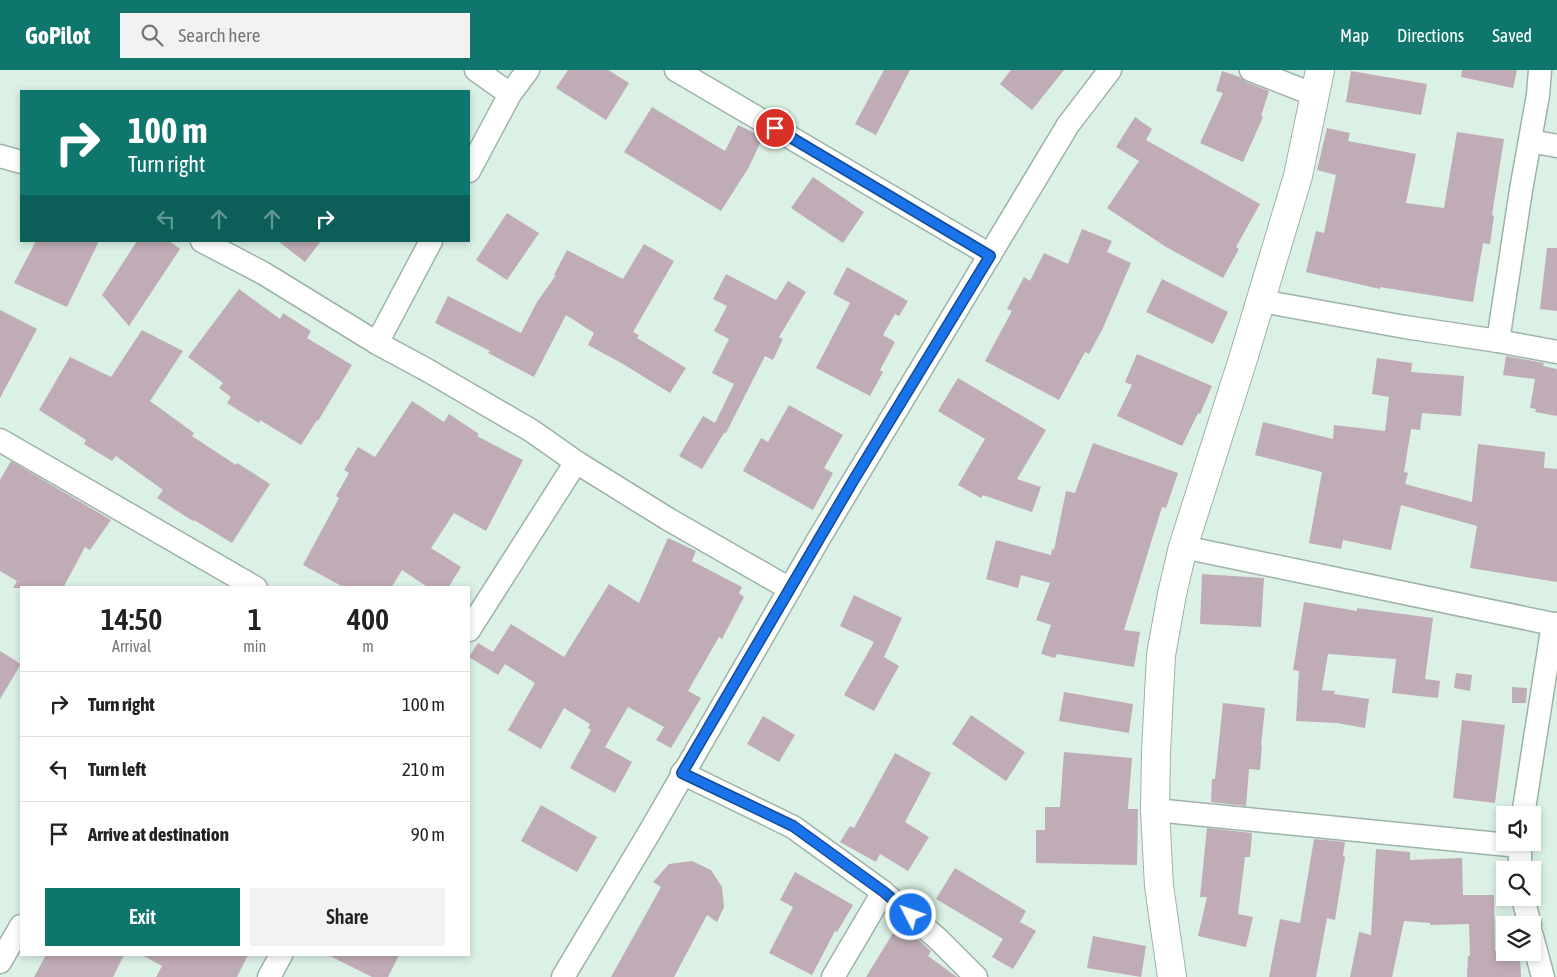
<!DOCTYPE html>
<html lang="en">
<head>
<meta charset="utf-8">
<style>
  body { margin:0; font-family:"Asap Condensed",sans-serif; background:#f2f2f2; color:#222; height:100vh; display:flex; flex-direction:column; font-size:19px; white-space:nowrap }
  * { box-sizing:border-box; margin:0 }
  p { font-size:16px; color:#767676 }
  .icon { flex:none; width:28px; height:28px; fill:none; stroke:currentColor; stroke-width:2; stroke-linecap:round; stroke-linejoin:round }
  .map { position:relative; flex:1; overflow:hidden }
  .panel { position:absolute; left:20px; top:516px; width:450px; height:370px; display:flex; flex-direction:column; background:#fff; border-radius:0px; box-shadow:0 2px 8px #0003 }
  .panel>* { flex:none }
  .banner { position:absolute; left:20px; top:20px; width:450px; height:152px; border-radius:0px; box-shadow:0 2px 8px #0003; background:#0f766e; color:#fff; overflow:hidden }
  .fabs { position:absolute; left:1496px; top:736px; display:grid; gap:10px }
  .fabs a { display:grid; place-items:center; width:45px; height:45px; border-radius:0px; background:#fff; box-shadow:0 2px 8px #0003; font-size:25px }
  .pin { position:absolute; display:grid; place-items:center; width:42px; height:42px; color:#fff; margin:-21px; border:2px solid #fff; border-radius:50%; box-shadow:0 1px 5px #0007 }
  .me { position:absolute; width:55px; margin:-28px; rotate:311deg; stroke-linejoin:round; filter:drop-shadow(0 0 4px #0008) }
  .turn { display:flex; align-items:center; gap:18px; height:105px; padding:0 25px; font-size:22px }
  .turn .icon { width:65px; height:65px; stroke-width:2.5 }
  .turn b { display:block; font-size:35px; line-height:42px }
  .lanes { display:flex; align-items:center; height:48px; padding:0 25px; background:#0003; justify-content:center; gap:25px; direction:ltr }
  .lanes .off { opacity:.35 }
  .eta { display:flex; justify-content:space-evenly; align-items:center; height:85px; text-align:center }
  .eta b { font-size:30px; font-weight:600; line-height:35px }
  .action { display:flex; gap:10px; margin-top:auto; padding:10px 25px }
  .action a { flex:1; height:58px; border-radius:0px; background:#0f766e; color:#fff; font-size:20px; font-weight:600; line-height:58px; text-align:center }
  .action a+a { background:#f2f2f2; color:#222 }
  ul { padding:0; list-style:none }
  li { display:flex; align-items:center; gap:15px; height:65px; padding:0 25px; border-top:1px solid #e0e0e0 }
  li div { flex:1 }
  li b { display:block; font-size:19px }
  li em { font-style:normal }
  header { display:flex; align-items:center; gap:30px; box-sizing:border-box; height:70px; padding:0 25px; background:#0f766e; color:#fff }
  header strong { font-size:24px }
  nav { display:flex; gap:28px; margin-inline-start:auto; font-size:18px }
  .search { width:350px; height:45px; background:#f2f2f2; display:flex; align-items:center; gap:12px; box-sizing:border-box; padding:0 18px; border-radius:0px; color:#767676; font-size:19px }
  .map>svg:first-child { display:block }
</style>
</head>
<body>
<header>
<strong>GoPilot</strong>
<div class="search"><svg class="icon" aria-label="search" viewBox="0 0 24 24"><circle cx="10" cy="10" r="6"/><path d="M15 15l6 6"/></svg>Search here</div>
<nav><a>Map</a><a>Directions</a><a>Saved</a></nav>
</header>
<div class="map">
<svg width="1557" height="907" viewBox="0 0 1557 907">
  <rect width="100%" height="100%" fill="#dbf1e5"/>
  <g fill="#c0acb6">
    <path d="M568,0H608L629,13L606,50L556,18Z"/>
    <path d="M884,0H910L876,65L855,54Z"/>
    <path d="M1011,0H1064L1032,40L1000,14Z"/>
    <path d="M1462,0H1517L1513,18L1461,7Z"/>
    <path d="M1222,1L1240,7L1246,12L1269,21L1261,46L1263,47L1243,92L1200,73L1223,23L1216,21Z"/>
    <path d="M1351,1L1427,14L1421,45L1346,32Z"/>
    <path d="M652,37L725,81L738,55L763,67L749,97L721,141L624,82Z"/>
    <path d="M1135,47L1152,59L1146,70L1260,134L1236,177L1239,179L1223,208L1166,177L1107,138L1139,91L1116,77Z"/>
    <path d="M1327,58L1350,63L1348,71L1416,84L1406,133L1444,138L1457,62L1504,69L1492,145L1494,146L1490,174L1483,173L1473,232L1380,217V219L1306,202L1316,161L1324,163L1336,105L1317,100Z"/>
    <path d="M813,107L864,142L843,173L791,138Z"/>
    <path d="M507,143L539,163L507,210L476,190Z"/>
    <path d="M1082,159L1112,171L1107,182L1131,193L1103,258L1089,284L1085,282L1059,330L985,291L1012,241L1007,239L1024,207L1030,211L1044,183L1068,194Z"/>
    <path d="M36,171H99L67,237L14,213Z"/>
    <path d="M137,171H169L180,179L129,256L102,225Z"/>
    <path d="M278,171H321L305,192Z"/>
    <path d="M644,174L674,191L633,262L639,265L637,268L686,298L670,323L623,294L588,275L594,263L566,245L534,307L488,283L490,281L435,253L448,226L521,263L537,232L556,205H554L567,180L623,209Z"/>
    <path d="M1547,178H1557V241L1540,239Z"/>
    <path d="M847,197L908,231L899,246L895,244L883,265L895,272L880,300L883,302L870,326L816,298L850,233L833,224Z"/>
    <path d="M726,204L776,230L788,211L806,222L779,267L783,269L773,290L765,286L726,363H724L702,399L679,386L703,346L715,353L734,314L712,303L729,269L714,261L727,236L713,229Z"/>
    <path d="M1162,209L1228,242L1213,274L1146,242Z"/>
    <path d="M239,219L280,249L283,243L311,261L307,268L352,295L318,351L317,350L301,375L260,350L259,353L227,333L231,327L219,318L223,313L188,287Z"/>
    <path d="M0,240L37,259L0,328Z"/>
    <path d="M142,260L183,281L150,331L194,363L192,366L236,395L237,393L270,414L232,473L194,450L193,451L157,428L163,420L116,386L112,391L84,374L86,370L39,340L70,287L111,307Z"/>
    <path d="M1137,284L1212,316L1200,344L1198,343L1182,376L1117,346L1132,315L1125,312Z"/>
    <path d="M1506,286L1544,293L1543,296L1557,299V346L1535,342L1536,339L1530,338L1535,309L1503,305Z"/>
    <path d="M1377,288L1412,293L1411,302L1464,306L1461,346L1422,343L1420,360L1411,359L1404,402L1408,403L1405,414L1472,432L1478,374L1545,382L1544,398L1557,399V512L1470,498L1477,456L1401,435L1391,480L1343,470L1341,479L1309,473L1322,402L1255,385L1263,352L1333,369L1334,355L1385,361L1389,327L1372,324Z"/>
    <path d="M958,308L1046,360L1017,409L1041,417L1032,442L983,425L981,428L958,415L985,369L938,341Z"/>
    <path d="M412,331L444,352L449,344L479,364L477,366L523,390L486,461L454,443L431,478L461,497L448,518H429L402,500L391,518H345L303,495L339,428L336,426L349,403L344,400L358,377L375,387Z"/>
    <path d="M789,335L843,365L824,398L833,403L813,440L743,401L761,368L768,372Z"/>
    <path d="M1093,373L1178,403L1166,438L1162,437L1124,560L1140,562L1134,597L1057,584L1055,588L1041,584L1051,555L1036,550L1050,513L1021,505L1018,518L986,509L996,470L1051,485L1052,479L1054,480L1066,421L1075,423Z"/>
    <path d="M11,391L111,450L90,480L85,477L63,518H13L17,511L0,501V410Z"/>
    <path d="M668,468L696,481L692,491L742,517L739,523L744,527L722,569L719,567L688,621L701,628L671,678L656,670L664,657L628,637L605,677L632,692L615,723L570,698L591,660L588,658L590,654L564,638L541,679L508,660L535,613L505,594L498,605L469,587L478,573L493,582L511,554L564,587L609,514L639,533Z"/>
    <path d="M1202,504L1264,508L1261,557L1200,554Z"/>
    <path d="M854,525L902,548L884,587L899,596L874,641L844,625L874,572L840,556Z"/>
    <path d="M1304,532L1357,541V538L1433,548L1425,609L1440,611L1438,628L1392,623L1396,589L1328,584L1322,620L1335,621L1334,624L1369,629L1365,658L1337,653L1296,651L1299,601L1293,600Z"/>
    <path d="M0,581L21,594L0,629Z"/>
    <path d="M1456,603L1472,605L1470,621L1454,618Z"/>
    <path d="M1512,617L1527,618L1526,633H1512Z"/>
    <path d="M1064,622L1133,634L1129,663L1059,651Z"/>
    <path d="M1223,633L1265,638L1261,675H1262L1260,700L1249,699L1246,736L1211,732L1212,709H1215Z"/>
    <path d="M971,645L1025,682L1006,711L952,674Z"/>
    <path d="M763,646L795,665L779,692L747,674Z"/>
    <path d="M1462,650L1505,655L1495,733L1453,728Z"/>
    <path d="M1064,682L1132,688L1128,739H1138L1137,795L1036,793V760H1045V737H1060Z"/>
    <path d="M895,683L931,703L905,752L929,767L908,801L880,784L876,792L840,772L850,756L854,758Z"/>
    <path d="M541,735L597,767L577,802L521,771Z"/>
    <path d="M1207,758L1252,763L1250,787H1245L1238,844L1253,847L1246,877L1198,866L1207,827H1200Z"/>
    <path d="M1314,769L1345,772L1343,786L1345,787L1335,850L1327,848L1316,907H1269L1280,849L1300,853Z"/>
    <path d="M1376,779L1410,782V790L1462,788L1463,825H1494L1495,881L1520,882L1521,907H1467L1468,886H1470L1469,854L1430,855V853L1404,851L1392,907H1350L1359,862L1371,865Z"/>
    <path d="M692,791L711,800L722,817L724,837L717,852L707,845L674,907H611L661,817L653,812L669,794Z"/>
    <path d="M955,798L1026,841L1020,852L1036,861L1013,899L992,887L1003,869L936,829Z"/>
    <path d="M795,802L853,835L837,862L835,861L812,905L769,883L793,837L780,830Z"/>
    <path d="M898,855L912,864L931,881L928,886L957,907H866Z"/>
    <path d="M1093,866L1146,876L1141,907L1087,898Z"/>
    <path d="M46,885H124L113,907H34Z"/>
    <path d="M142,885H248L237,907H156L162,896Z"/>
    <path d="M328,885H399L388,907H372Z"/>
  </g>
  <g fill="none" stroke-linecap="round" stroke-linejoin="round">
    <g stroke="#9eb3a8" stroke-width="25">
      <g id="minor">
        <path d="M676,0L990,185"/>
        <path d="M1251,0L1315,25"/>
        <path d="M510,24L528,0"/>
        <path d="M1530,71L1557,76"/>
        <path d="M0,86L21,92"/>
        <path d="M469,101L510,24L476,0"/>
        <path d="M202,171L263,203L377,273L427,300L532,361L576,392L668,449L790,519"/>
        <path d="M1261,231L1405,257L1498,271L1557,282"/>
        <path d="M1498,271L1521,120L1538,25L1540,0"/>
        <path d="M377,273L431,171"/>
        <path d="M0,370L256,518"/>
        <path d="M1183,477L1553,554"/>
        <path d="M469,560L576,392"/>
        <path d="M682,703L793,757L883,822L938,869L976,907"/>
        <path d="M1155,740L1519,776"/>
        <path d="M1523,745L1553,554H1557"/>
        <path d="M1520,772V800"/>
        <path d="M1523,828L1530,855"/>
        <path d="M1532,866L1543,907"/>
        <path d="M0,892L21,856"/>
        <path d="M269,907L281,885"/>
        <path d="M563,907L652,758L818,470L1068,55L1110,0"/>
        <path d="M833,907L883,822"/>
      </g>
    </g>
    <g stroke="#9eb3a8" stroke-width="30">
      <path id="tertiary" d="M1172,907L1159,816L1155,740L1156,682L1161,585L1172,524L1183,477L1243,289L1298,106L1320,0"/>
    </g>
    <use href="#minor" stroke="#fff" stroke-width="22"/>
    <use href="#tertiary" stroke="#fff" stroke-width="28"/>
  </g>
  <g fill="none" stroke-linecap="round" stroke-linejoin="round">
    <g stroke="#114b97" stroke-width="12">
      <path id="route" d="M775,58L990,186L853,411L682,703L793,756L884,822L911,845"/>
    </g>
    <use href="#route" stroke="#1a73e8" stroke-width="9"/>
  </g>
</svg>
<div class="fabs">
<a><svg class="icon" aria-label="sound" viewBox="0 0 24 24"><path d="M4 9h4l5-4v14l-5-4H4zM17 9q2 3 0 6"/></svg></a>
<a><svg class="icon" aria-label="search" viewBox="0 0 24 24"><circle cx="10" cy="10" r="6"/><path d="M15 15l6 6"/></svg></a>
<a><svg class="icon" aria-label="layers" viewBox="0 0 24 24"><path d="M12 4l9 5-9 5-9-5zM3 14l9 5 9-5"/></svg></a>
</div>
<div class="pin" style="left:775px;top:58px;background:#d93025"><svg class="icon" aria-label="arrive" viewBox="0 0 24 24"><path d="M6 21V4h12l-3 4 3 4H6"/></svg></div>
<svg class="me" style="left:911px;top:845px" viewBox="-20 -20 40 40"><circle r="17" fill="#1a73e8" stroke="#fff" stroke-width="3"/><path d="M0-11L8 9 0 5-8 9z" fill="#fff"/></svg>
<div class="banner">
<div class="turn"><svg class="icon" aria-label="right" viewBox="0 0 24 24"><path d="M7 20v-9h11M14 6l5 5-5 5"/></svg><div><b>100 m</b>Turn right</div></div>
<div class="lanes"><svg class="icon off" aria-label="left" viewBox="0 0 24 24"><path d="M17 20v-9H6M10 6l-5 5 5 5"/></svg><svg class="icon off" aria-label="ahead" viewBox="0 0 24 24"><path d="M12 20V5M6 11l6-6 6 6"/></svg><svg class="icon off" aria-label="ahead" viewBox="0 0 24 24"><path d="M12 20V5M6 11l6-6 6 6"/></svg><svg class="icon" aria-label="right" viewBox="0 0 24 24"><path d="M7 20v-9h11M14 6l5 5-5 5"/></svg></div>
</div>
<section class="panel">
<div class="eta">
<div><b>14:50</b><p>Arrival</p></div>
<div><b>1</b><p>min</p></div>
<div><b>400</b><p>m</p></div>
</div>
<ul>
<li><svg class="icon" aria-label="right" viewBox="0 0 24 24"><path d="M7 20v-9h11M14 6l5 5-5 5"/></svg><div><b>Turn right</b></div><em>100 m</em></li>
<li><svg class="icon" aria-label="left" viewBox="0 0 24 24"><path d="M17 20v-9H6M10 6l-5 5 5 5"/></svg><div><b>Turn left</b></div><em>210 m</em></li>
<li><svg class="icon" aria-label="arrive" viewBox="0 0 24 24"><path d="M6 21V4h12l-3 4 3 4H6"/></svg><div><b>Arrive at destination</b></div><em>90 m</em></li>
</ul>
<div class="action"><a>Exit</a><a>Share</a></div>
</section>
</div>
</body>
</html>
